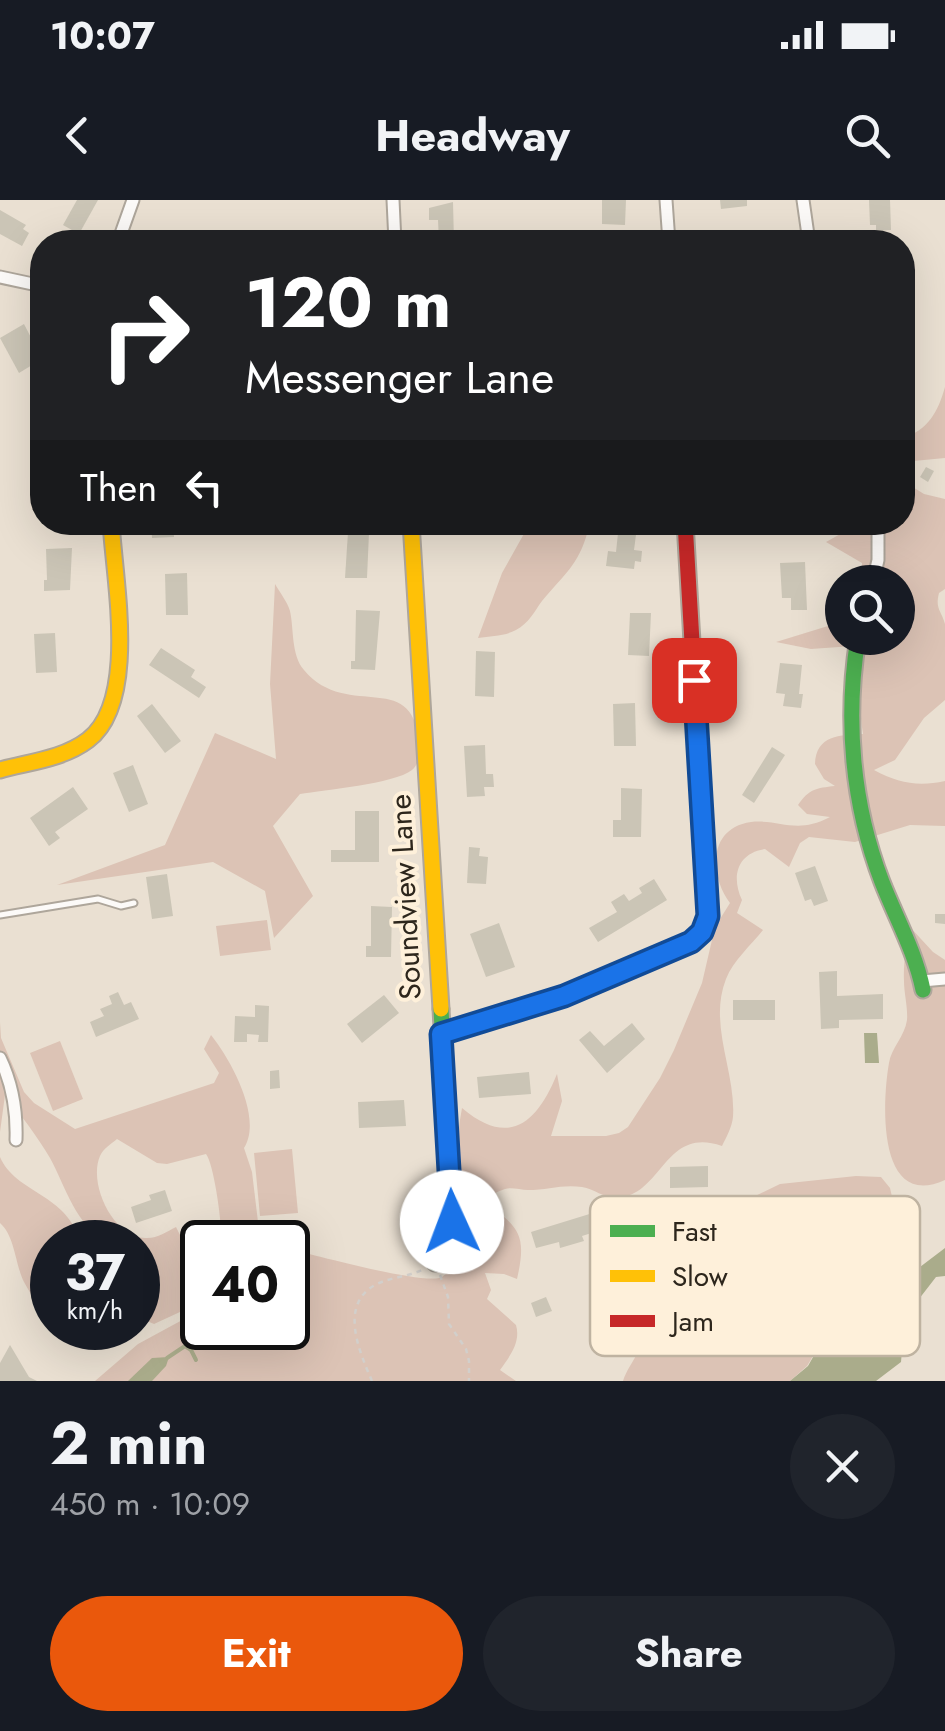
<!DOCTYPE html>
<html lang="en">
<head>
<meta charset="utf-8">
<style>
  body { margin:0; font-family:Jost,sans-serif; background:#20242c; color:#f1f3f6; height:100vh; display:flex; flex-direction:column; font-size:38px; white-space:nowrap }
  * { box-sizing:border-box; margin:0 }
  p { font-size:32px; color:#9ea1a6 }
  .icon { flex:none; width:55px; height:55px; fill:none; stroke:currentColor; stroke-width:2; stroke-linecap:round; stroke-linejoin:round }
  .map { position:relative; height:1181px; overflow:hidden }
  .details { display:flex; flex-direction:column; background:#171b24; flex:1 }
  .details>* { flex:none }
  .guide { position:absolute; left:30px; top:30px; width:885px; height:305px; border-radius:40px; box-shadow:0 10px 40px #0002; background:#202124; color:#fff; overflow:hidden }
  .controls { position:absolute; left:825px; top:365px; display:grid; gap:20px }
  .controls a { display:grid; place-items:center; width:90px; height:90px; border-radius:50%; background:#171b24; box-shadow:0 10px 40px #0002; font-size:50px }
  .speed { position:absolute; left:30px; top:1020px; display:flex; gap:20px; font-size:50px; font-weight:700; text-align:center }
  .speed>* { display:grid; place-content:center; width:130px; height:130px; border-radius:50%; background:#171b24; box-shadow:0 10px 40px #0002; line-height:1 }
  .speed small { font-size:25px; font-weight:400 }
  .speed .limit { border:5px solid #111; border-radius:15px; background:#fff; color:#111 }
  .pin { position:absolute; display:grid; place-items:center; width:85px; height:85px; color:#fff; margin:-42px; border-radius:20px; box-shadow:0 5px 15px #0006 }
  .me { position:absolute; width:110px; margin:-55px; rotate:358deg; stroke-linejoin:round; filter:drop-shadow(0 0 8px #0008) }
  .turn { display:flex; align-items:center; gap:35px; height:210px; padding:0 50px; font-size:45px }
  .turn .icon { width:130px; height:130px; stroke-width:2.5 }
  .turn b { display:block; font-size:70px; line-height:85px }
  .then { display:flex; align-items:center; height:95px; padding:0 50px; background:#0003; gap:20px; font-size:38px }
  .round { display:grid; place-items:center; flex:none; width:105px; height:105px; border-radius:52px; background:#20242c }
  .overview { display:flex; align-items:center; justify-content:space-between; height:170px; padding:0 50px }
  h1 { font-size:60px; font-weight:700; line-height:75px }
  .cta { display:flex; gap:20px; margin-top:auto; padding:20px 50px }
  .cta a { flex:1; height:115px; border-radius:60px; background:#ea580c; color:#fff; font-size:40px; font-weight:700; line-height:115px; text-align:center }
  .cta a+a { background:#20242c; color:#f1f3f6 }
  .status { display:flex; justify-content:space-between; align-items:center; height:70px; padding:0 50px; background:#171b24; direction:ltr }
  .status svg { height:28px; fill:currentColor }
  header { display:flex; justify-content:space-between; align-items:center; height:130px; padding:0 50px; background:#171b24; font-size:45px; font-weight:700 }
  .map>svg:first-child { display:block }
</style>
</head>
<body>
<div class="status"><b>10:07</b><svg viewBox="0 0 49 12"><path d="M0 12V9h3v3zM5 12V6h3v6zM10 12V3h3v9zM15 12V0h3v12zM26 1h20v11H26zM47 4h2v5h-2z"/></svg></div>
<header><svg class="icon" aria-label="back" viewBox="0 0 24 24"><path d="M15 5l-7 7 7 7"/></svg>Headway<svg class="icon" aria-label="search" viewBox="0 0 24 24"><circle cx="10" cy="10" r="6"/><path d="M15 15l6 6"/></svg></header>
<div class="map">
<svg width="945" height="1181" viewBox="0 0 945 1181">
  <rect width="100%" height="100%" fill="#eae0d2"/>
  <g fill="#dcc3b5">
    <path d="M945,187V258L903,262V238C928,230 938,212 945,187Z"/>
    <path d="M903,281L924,294L945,299V389L939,393C935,409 941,410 945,424C945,437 945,484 945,500L924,518L895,560L874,570C898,583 918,587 945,581V626L910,625L855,642L809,637L800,643L789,667L765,649C737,653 731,677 742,700L737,713L763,730C751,745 733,761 726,779C708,825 736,871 733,917C732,927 726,938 722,946C665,926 663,993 619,998C604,999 595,989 582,987C563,984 547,990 528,990C520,990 512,987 505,989C498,991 490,996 483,999C517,1028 528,1031 517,1079L504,1074L485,1073L491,1090L487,1099L516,1125C521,1142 510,1156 500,1170L516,1181H95L138,1144L197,1112H202V1128H288V1049C312,1054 426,1086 442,1077C453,1070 461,1049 468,1038L480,1064C495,1027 467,1024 460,994C454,966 457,935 462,908C509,948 537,923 557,874L562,901L551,936H606L619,933L628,927L660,878L674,850L702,783L715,727L730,703C709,675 708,628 751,622C781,619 796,635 830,617L807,614L798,605C809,589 816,588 835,586L824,579L815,564C816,535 840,535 863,534C858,504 859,474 867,445L811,449L776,442L828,426L842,425V438H898V382H862V363L826,342L860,323L902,322Z"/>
    <path d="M530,323H590C580,364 568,370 542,401C534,412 529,423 516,430C505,436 491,436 478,438L502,373Z"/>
    <path d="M275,384C280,393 287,401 290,411C294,429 291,455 304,470C348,523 418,464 419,550C419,558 418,565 412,570C394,584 324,590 300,594L273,626L313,696L274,738L265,691L213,662L57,685L165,645L215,533L276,559L270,484Z"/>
    <path d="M267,720L271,750L220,756L216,726Z"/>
    <path d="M909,726L933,752L945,760V980C877,1011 882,903 889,863C891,848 905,836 907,820C908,808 904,793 904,781C903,763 907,744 909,726Z"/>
    <path d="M0,822L1,838L24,892L34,903L75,929L214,883L219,873L204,849L211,835C231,860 263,918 244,948L252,972L258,1022L272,1042H221C223,1028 214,964 206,954L167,964L157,963L117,939C111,944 103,949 100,956C88,984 113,1037 145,1038C157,1039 166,1032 176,1027L183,1041L202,1059V1106L180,1112L154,1124L138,1117V1042C128,1042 115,1045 107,1041C76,1027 65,985 50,958C37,936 21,915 5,895L0,932Z"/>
    <path d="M60,841L83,899L53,911L30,853Z"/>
    <path d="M292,949L298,1013L260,1016L254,953Z"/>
    <path d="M0,957C15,993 68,994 80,1042H52V1073C35,1092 48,1101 52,1121C41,1109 32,1097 24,1082C15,1064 15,1036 0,1023Z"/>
    <path d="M856,976L881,977L890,988L893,1001C879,1024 846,1012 823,1022L834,1051L890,1059L895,1070L887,1081L857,1097L825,1136L807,1166L790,1181H623C626,1171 633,1162 638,1152C668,1102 689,1131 729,1107L726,1010L780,984Z"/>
  </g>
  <g fill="#aaac8b">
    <path d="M877,833L879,863H865L864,833Z"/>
    <path d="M887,1011L896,1016L905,1059L911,1067H920L945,1048V1076L936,1077L905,1117L901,1162L876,1181H790L808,1166L825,1136L857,1097L887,1081L894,1070L890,1058C859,1052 830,1055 805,1035L808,1024L834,1017L875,1015Z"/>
    <path d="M169,1157L166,1166L152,1181H128L152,1158Z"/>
  </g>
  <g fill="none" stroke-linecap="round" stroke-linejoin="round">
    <path stroke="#aaac8b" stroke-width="4" d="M167,1158L185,1146L191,1150L196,1160"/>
  </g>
  <g fill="#cbc5b6">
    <path d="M77,0H98L79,34L63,25Z"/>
    <path d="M602,0H626L625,25L602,24Z"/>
    <path d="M720,0H747V6L721,9Z"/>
    <path d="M869,0H890L891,30L876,31V25H870Z"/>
    <path d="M453,2L454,42H439L438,20H429V8Z"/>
    <path d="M0,10L26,25L23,29L29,33L22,46L0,34Z"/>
    <path d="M163,32L181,38L180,42H160Z"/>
    <path d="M24,124L42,159L19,173L0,138Z"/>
    <path d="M926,267L934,271L928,282L920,277Z"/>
    <path d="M151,322H173L174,337L152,338Z"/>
    <path d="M449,322H470V328L450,330Z"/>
    <path d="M619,324L637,327L634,350L642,351L641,362L635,361L634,369L606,366L608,351L616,352Z"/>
    <path d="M348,332L369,333L367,378H345Z"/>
    <path d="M72,348L70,390L44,391V380H47L46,349Z"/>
    <path d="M805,362L807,410H791V398H782L780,363Z"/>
    <path d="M187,373L188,415H166L165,374Z"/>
    <path d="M356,410L380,411L375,470L351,469V461H355Z"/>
    <path d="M630,413H651L649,456L628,455Z"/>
    <path d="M55,433L57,472L36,473L34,434Z"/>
    <path d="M161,448L195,470L191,477L206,487L199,498L149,465Z"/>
    <path d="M476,451L495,452L494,497L475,496Z"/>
    <path d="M780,463L802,465L799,494H803L801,508L783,506L785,494L776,493Z"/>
    <path d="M635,503L636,546H614L613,504Z"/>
    <path d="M152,504L181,541L165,553L137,516Z"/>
    <path d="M485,545L486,574H493L494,587H484L485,596L467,597L464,546Z"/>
    <path d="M772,547L785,555L754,603L742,595Z"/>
    <path d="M133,565L148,604L129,612L113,573Z"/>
    <path d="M73,587L88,609L55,632L60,638L49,646L30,618Z"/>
    <path d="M621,588L642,589L641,637H613V620H621Z"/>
    <path d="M355,611H379V662H331V650H355Z"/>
    <path d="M469,647L480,648L479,656L488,657L486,684L467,683Z"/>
    <path d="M815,666L828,701L814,706L811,699L805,701L795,673Z"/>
    <path d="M167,674L173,716L152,719L146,677Z"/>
    <path d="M654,679L667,700L598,742L589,728L617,712L611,702L624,694L629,701L642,693L639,688Z"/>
    <path d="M371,706L392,707L391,757H366V746H371Z"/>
    <path d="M935,714H945V724L935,723Z"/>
    <path d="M499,723L515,767L486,777L470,734Z"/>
    <path d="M837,771V796L883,794V819L839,820V828L821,829L819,772Z"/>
    <path d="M118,792L124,805L131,802L139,819L96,837L90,822L104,816L100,809L112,804L109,796Z"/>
    <path d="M384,795L399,813L362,843L347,824Z"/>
    <rect x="733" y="800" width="42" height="20"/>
    <path d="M255,805L269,806L268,842H258L259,835L247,834V842H234L235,816L255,817Z"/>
    <path d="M632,823L645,839L607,873L579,840L590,831L604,846Z"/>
    <path d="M279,870L280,888L270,889V871Z"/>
    <path d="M529,872L531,894L479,898L477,877Z"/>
    <path d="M404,900L406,926L359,928L358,902Z"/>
    <path d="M708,966V987L670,988V967Z"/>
    <path d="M165,990L172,1011L136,1023L131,1007L151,1000L149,995Z"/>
    <path d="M596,1012L601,1030L582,1036L584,1041L560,1048L559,1042L536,1048L531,1032Z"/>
    <path d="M546,1097L552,1111L536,1117L531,1103Z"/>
    <path d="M10,1145L29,1177L37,1181H0V1163Z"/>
  </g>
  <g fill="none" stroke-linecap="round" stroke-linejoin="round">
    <g stroke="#aea69b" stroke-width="9">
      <path id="lane" d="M0,715L98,699L121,706L134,703"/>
    </g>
    <g stroke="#aea69b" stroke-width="15">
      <g id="street">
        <path d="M393,0L395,42"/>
        <path d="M666,0L669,42"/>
        <path d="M803,0L809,42"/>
        <path d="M118,42L133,0"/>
        <path d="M0,77L42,86"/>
        <path d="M873,382L878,360V322"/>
        <path d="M922,781L945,779"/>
        <path d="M0,858C13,885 17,911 16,940"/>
      </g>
    </g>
    <g stroke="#aea69b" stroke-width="19">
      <g id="fast">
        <path d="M858,438C845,519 852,604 882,682C896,718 915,751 923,790"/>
        <path d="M435,1063L449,1039L452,1011L441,809"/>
      </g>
    </g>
    <g stroke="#aea69b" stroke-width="19">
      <g id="slow">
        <path d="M411,322L441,809"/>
        <path d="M0,570C29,562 63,559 88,540C139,501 114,379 111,322"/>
      </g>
    </g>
    <g stroke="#aea69b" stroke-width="19">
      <path id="jam" d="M441,834L564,796L691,741L703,732L708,716L685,322"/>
    </g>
    <g stroke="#d2cfcb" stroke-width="2.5" stroke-dasharray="5 5" stroke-linecap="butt">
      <path d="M440,1075L448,1097L449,1124L466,1149L469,1161V1181"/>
      <path d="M372,1181C359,1151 339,1105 375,1085C390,1077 407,1077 422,1070"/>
    </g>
    <use href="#lane" stroke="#fcfaf8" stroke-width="5"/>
    <use href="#street" stroke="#fcfaf8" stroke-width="11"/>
    <use href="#fast" stroke="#4caf50" stroke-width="15"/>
    <use href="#slow" stroke="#ffc107" stroke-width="15"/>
    <use href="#jam" stroke="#c62828" stroke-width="15"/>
  </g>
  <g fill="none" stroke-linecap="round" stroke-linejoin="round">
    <g stroke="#114b97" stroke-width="25">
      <path id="route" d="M452,1022L441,834L564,796L691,742L702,732L708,716L694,480"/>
    </g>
    <use href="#route" stroke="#1a73e8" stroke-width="18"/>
  </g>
  <g text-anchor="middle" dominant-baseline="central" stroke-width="8" stroke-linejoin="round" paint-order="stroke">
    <g font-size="30" fill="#2d261c" stroke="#fef0da">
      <text transform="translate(405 697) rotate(-93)">Soundview Lane</text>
    </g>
  </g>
  <rect x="590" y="996" width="330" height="160" rx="15" fill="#fef0da" stroke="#bfb3a1" stroke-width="2.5"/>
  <rect x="610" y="1025" width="45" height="12" fill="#4caf50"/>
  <rect x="610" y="1070" width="45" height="12" fill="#ffc107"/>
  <rect x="610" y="1115" width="45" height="12" fill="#c62828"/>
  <g font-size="28" fill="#2d261c">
    <text x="672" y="1041">Fast</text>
    <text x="672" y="1086">Slow</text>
    <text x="672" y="1131">Jam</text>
  </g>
</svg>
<div class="controls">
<a><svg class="icon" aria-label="search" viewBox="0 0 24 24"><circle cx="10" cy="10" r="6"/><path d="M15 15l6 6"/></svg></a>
</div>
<div class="speed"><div>37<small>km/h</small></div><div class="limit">40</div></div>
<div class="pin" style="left:694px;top:480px;background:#d93025"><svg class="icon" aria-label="arrive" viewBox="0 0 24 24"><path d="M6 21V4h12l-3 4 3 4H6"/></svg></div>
<svg class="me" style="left:452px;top:1022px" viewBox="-20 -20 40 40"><circle r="19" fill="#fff"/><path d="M0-13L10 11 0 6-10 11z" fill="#1a73e8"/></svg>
<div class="guide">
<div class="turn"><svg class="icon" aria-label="right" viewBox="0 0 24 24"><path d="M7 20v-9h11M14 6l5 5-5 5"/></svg><div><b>120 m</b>Messenger Lane</div></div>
<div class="then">Then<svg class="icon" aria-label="left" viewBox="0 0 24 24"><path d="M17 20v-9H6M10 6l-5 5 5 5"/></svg></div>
</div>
</div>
<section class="details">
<div class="overview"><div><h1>2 min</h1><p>450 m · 10:09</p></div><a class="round"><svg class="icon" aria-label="close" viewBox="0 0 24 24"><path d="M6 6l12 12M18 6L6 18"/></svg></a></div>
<div class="cta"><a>Exit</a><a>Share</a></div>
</section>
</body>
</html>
